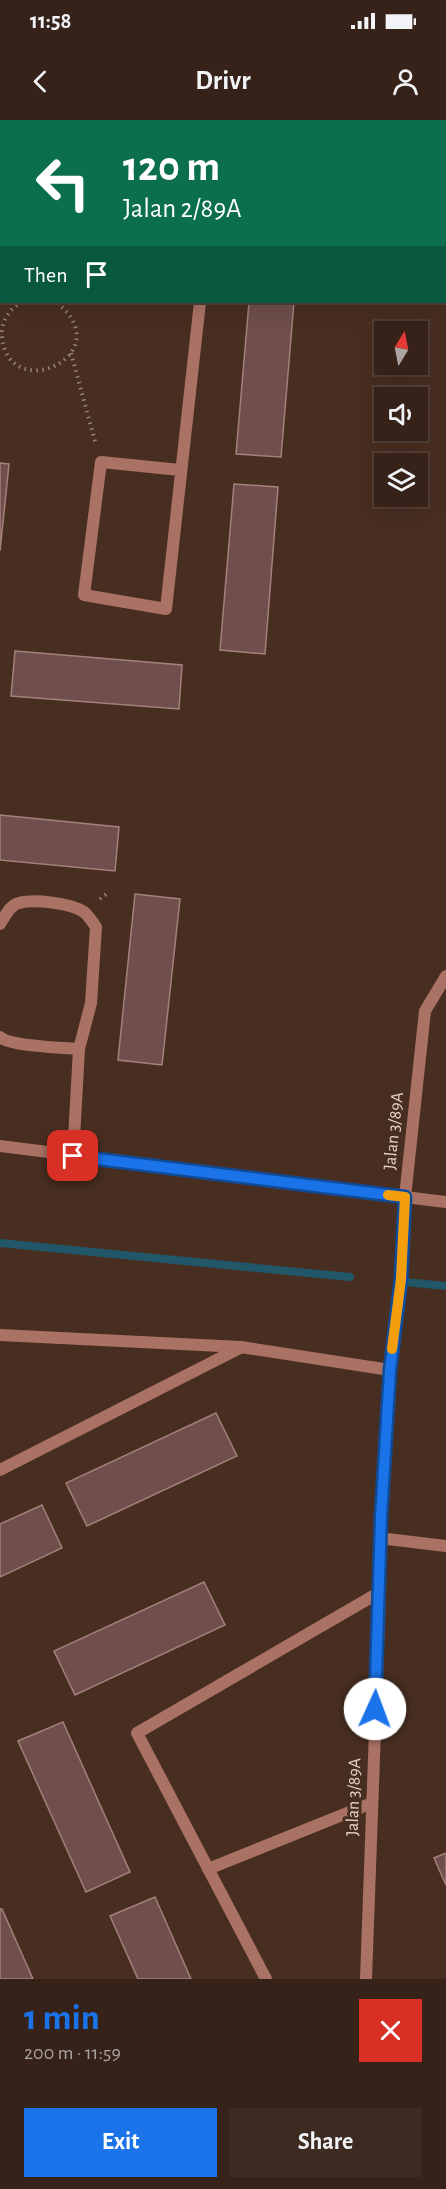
<!DOCTYPE html>
<html lang="en">
<head>
<meta charset="utf-8">
<style>
  body { margin:0; font-family:"Alegreya Sans",sans-serif; background:#3d2a21; color:#f1f3f6; height:100vh; display:flex; flex-direction:column; font-size:22px; white-space:nowrap }
  * { box-sizing:border-box; margin:0 }
  p { font-size:20px; color:#aaa4a2 }
  .icon { flex:none; width:33px; height:33px; fill:none; stroke:currentColor; stroke-width:2; stroke-linecap:round; stroke-linejoin:round }
  .map { position:relative; height:1859px; overflow:hidden }
  .drawer { display:flex; flex-direction:column; background:#362218; flex:1 }
  .drawer>* { flex:none }
  .top-card { position:absolute; left:0px; top:0px; width:447px; height:183px; box-shadow:0 6px 24px #0002,0 0 0 2px #503f37; background:#0b6e4f; color:#fff; overflow:hidden }
  .needle { width:39px; rotate:10deg }
  .fabs { position:absolute; left:374px; top:201px; display:grid; gap:12px }
  .fabs a { display:grid; place-items:center; width:54px; height:54px; border-radius:0px; background:#362218; box-shadow:0 6px 24px #0002,0 0 0 2px #503f37; font-size:30px }
  .pin { position:absolute; display:grid; place-items:center; width:51px; height:51px; color:#fff; margin:-26px; border-radius:12px; box-shadow:0 3px 9px #0006 }
  .me { position:absolute; width:66px; margin:-33px; rotate:2deg; stroke-linejoin:round; filter:drop-shadow(0 0 4px #0008) }
  .turn { display:flex; align-items:center; gap:21px; height:126px; padding:0 24px; font-size:27px }
  .turn .icon { width:78px; height:78px; stroke-width:2.5 }
  .turn b { display:block; font-size:42px; line-height:51px }
  .then { display:flex; align-items:center; height:57px; padding:0 24px; background:#0003; gap:12px; font-size:22px }
  .round { display:grid; place-items:center; flex:none; width:63px; height:63px; border-radius:0px; background:#3d2a21 }
  .head { display:flex; align-items:center; justify-content:space-between; height:102px; padding:0 24px }
  h1 { font-size:36px; font-weight:700; line-height:45px; color:#1a73e8 }
  .primary-button { display:flex; gap:12px; margin-top:auto; padding:12px 24px }
  .primary-button a { flex:1; height:69px; border-radius:0px; background:#1a73e8; color:#fff; font-size:24px; font-weight:700; line-height:69px; text-align:center }
  .primary-button a+a { background:#3d2a21; color:#f1f3f6 }
  .status { display:flex; justify-content:space-between; align-items:center; height:42px; padding:0 30px; background:#362218; direction:ltr }
  .status svg { height:16px; fill:currentColor }
  header { display:flex; justify-content:space-between; align-items:center; height:78px; padding:0 24px; background:#362218; font-size:27px; font-weight:700 }
  .map>svg:first-child { display:block }
</style>
</head>
<body>
<div class="status"><b>11:58</b><svg viewBox="0 0 49 12"><path d="M0 12V9h3v3zM5 12V6h3v6zM10 12V3h3v9zM15 12V0h3v12zM26 1h20v11H26zM47 4h2v5h-2z"/></svg></div>
<header><svg class="icon" aria-label="back" viewBox="0 0 24 24"><path d="M15 5l-7 7 7 7"/></svg>Drivr<svg class="icon" aria-label="person" viewBox="0 0 24 24"><circle cx="12" cy="8" r="4"/><path d="M4 21q1-7 8-7t8 7"/></svg></header>
<div class="map">
<svg width="446" height="1859" viewBox="0 0 446 1859">
  <rect width="100%" height="100%" fill="#482e20"/>
  <g fill="none" stroke-linecap="round" stroke-linejoin="round">
    <g stroke="#215768" stroke-width="8">
      <path d="M0,1123L350,1157"/>
      <path d="M405,1162L446,1166"/>
    </g>
  </g>
  <g fill="#6f4e4b" stroke="#a4807c" stroke-width="1.5">
    <path d="M249,182H294L281,337L236,334Z"/>
    <path d="M0,343L9,344L0,431Z"/>
    <path d="M234,364L278,367L265,534L220,530Z"/>
    <path d="M15,531L182,545L179,589L11,576Z"/>
    <path d="M0,695L119,707L115,751L0,740Z"/>
    <path d="M135,774L180,779L162,945L118,940Z"/>
    <path d="M216,1293L237,1336L87,1406L66,1363Z"/>
    <path d="M42,1385L62,1428L0,1457V1404Z"/>
    <path d="M204,1462L225,1505L75,1575L54,1531Z"/>
    <path d="M63,1602L130,1752L86,1772L18,1621Z"/>
    <path d="M446,1733V1765L434,1738Z"/>
    <path d="M155,1777L191,1859H138L110,1796Z"/>
    <path d="M0,1789H2L33,1859H0Z"/>
  </g>
  <g fill="none" stroke-linecap="round" stroke-linejoin="round">
    <g stroke="#978276" stroke-width="4" stroke-dasharray="1.5 4.5" stroke-linecap="butt">
      <path d="M22,182C10,188 1,201 2,215C6,287 123,235 56,182"/>
      <path d="M71,233L96,325"/>
      <path d="M100,779L109,772"/>
    </g>
    <g stroke="#aa7265" stroke-width="12">
      <path d="M31,0L32,2"/>
      <path d="M350,0V2"/>
      <path d="M180,350L101,342L84,475L166,489L200,182"/>
      <path d="M0,804C5,796 10,785 19,783C34,779 71,783 84,792C89,796 93,803 96,807L91,883L79,929L73,1036"/>
      <path d="M0,917C9,926 64,928 79,929"/>
      <path d="M405,1077L446,1082"/>
      <path d="M0,1215L241,1227L390,1250"/>
      <path d="M0,1350L240,1228"/>
      <path d="M379,1418L446,1426"/>
      <path d="M208,1749L372,1683"/>
      <path d="M266,1859L137,1613L380,1472"/>
    </g>
    <g stroke="#aa7265" stroke-width="12">
      <path d="M0,112L2,111"/>
      <path d="M0,1026L405,1077"/>
      <path d="M366,1859L380,1472L379,1418L390,1250L401,1159L405,1077L425,891L446,856"/>
    </g>
  </g>
  <g fill="none" stroke-linecap="round" stroke-linejoin="round">
    <g stroke="#114b97" stroke-width="15">
      <path id="route" d="M73,1036L405,1077L401,1159L390,1250L381,1397L375,1589"/>
    </g>
    <use href="#route" stroke="#1a73e8" stroke-width="10"/>
    <path stroke="#f59e0b" stroke-width="10" d="M388,1075L405,1077L401,1159L392,1229"/>
  </g>
  <g text-anchor="middle" dominant-baseline="central" stroke-width="6" stroke-linejoin="round" paint-order="stroke">
    <g font-size="18" fill="#e4d3ca" stroke="#482e20">
      <text transform="translate(394 1011) rotate(-84)">Jalan 3/89A</text>
      <text transform="translate(354 1677) rotate(-88)">Jalan 3/89A</text>
    </g>
  </g>
</svg>
<div class="fabs">
<a><svg class="needle" viewBox="-14 -14 28 28"><path d="M0-13l5 13h-10z" fill="#e53935"/><path d="M0 13l5-13h-10z" fill="#aaa4a2"/></svg></a>
<a><svg class="icon" aria-label="sound" viewBox="0 0 24 24"><path d="M4 9h4l5-4v14l-5-4H4zM17 9q2 3 0 6"/></svg></a>
<a><svg class="icon" aria-label="layers" viewBox="0 0 24 24"><path d="M12 4l9 5-9 5-9-5zM3 14l9 5 9-5"/></svg></a>
</div>
<div class="pin" style="left:73px;top:1036px;background:#d93025"><svg class="icon" aria-label="arrive" viewBox="0 0 24 24"><path d="M6 21V4h12l-3 4 3 4H6"/></svg></div>
<svg class="me" style="left:375px;top:1589px" viewBox="-20 -20 40 40"><circle r="19" fill="#fff"/><path d="M0-13L10 11 0 6-10 11z" fill="#1a73e8"/></svg>
<div class="top-card">
<div class="turn"><svg class="icon" aria-label="left" viewBox="0 0 24 24"><path d="M17 20v-9H6M10 6l-5 5 5 5"/></svg><div><b>120 m</b>Jalan 2/89A</div></div>
<div class="then">Then<svg class="icon" aria-label="arrive" viewBox="0 0 24 24"><path d="M6 21V4h12l-3 4 3 4H6"/></svg></div>
</div>
</div>
<section class="drawer">
<div class="head"><div><h1>1 min</h1><p>200 m · 11:59</p></div><a class="round" style="background:#d93025;color:#fff"><svg class="icon" aria-label="close" viewBox="0 0 24 24"><path d="M6 6l12 12M18 6L6 18"/></svg></a></div>
<div class="primary-button"><a>Exit</a><a>Share</a></div>
</section>
</body>
</html>
